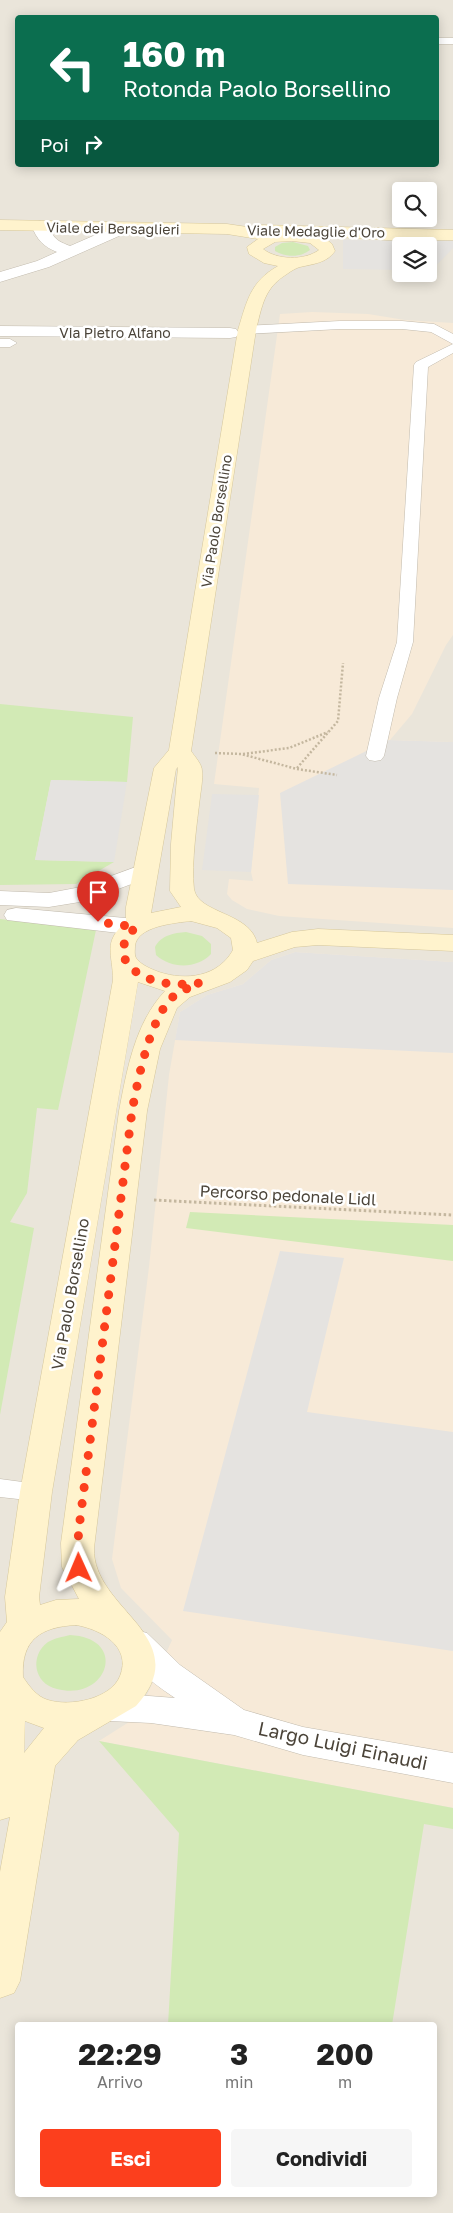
<!DOCTYPE html>
<html lang="it">
<head>
<meta charset="utf-8">
<style>
  body { margin:0; font-family:"Golos Text",sans-serif; background:#f6f6f6; color:#222; height:100vh; display:flex; flex-direction:column; font-size:19px; white-space:nowrap }
  * { box-sizing:border-box; margin:0 }
  p { font-size:16px; color:#767676 }
  .icon { flex:none; width:28px; height:28px; fill:none; stroke:currentColor; stroke-width:2; stroke-linecap:round; stroke-linejoin:round }
  .map { position:relative; flex:1; overflow:hidden }
  .panel { position:absolute; left:15px; top:2022px; width:422px; height:175px; display:flex; flex-direction:column; background:#fff; border-radius:5px; box-shadow:0 2px 12px #0003 }
  .panel>* { flex:none }
  .guide { position:absolute; left:15px; top:15px; width:424px; height:152px; border-radius:5px; box-shadow:0 2px 12px #0003; background:#0b6e4f; color:#fff; overflow:hidden }
  .controls { position:absolute; left:392px; top:182px; display:grid; gap:10px }
  .controls a { display:grid; place-items:center; width:45px; height:45px; border-radius:5px; background:#fff; box-shadow:0 2px 12px #0003; font-size:25px }
  .pin { position:absolute; display:grid; place-items:center; width:42px; height:42px; color:#fff; margin:-51px -21px; border-radius:50% 50% 50% 0; rotate:-45deg; box-shadow:0 0 5px #0007 }
  .pin .icon { rotate:45deg }
  .me { position:absolute; width:55px; margin:-28px; rotate:359deg; stroke-linejoin:round; filter:drop-shadow(0 0 4px #0008) }
  .turn { display:flex; align-items:center; gap:18px; height:105px; padding:0 25px; font-size:22px }
  .turn .icon { width:65px; height:65px; stroke-width:2.5 }
  .turn b { display:block; font-size:35px; line-height:42px }
  .then { display:flex; align-items:center; height:48px; padding:0 25px; background:#0003; gap:10px; font-size:19px }
  .eta { display:flex; justify-content:space-evenly; align-items:center; height:85px; text-align:center }
  .eta b { font-size:30px; font-weight:700; line-height:35px }
  .button { display:flex; gap:10px; margin-top:auto; padding:10px 25px }
  .button a { flex:1; height:58px; border-radius:5px; background:#fc3f1d; color:#fff; font-size:20px; font-weight:700; line-height:58px; text-align:center }
  .button a+a { background:#f6f6f6; color:#222 }
  .map>svg:first-child { display:block }
</style>
</head>
<body>
<div class="map">
<svg width="453" height="2213" viewBox="0 0 453 2213">
  <rect width="100%" height="100%" fill="#f6f3ec"/>
  <path fill="#eae5da" fill-rule="evenodd" d="M0,0H453V2213H0ZM18,18H436V165H18ZM401,191H429V219H401ZM401,246H429V274H401ZM18,2025H435V2195H18Z"/>
  <g fill="#f7ead8">
    <path d="M312,312L368,314L405,320L453,323V635L446,645L412,714L390,740L453,742V928L279,916L247,909L232,900L227,894L229,879L253,881L251,872L259,788L214,784L280,314Z"/>
    <path d="M295,952L453,962V1808L99,1741L137,1717L172,1640L121,1588L112,1559L149,1267L169,1075L180,1012L207,995L243,984L271,960Z"/>
  </g>
  <g fill="#d2eab5">
    <path d="M293,242L308,246L310,250C300,258 285,257 275,251V247L282,243Z"/>
    <path d="M0,704L133,717L127,782L51,780L35,860L114,862L76,884L0,885Z"/>
    <path d="M0,919L96,930L58,1110L37,1108L27,1193L10,1222L34,1228L0,1415Z"/>
    <path d="M186,932L202,936L211,944V954C197,969 171,969 156,955L155,947C161,935 174,933 186,932Z"/>
    <path d="M190,1212L453,1225V1261L186,1228Z"/>
    <path d="M70,1635C129,1638 108,1702 57,1689C34,1684 29,1656 48,1642C55,1638 62,1637 70,1635Z"/>
    <path d="M99,1741L453,1808V1829L424,1824L392,2025H168L179,1833Z"/>
  </g>
  <g fill="#e5e3e0">
    <path d="M343,240L453,241V248L431,271H429V246H401V270L343,269Z"/>
    <path d="M389,740L453,742V890L288,884L280,793Z"/>
    <path d="M51,780L127,782L114,862L35,860Z"/>
    <path d="M212,794L259,795L251,872L202,870Z"/>
    <path d="M295,952L453,962V1053L175,1040L180,1012L207,995L243,984L271,960Z"/>
    <path d="M280,1251L344,1258L307,1412L453,1432V1651L183,1611Z"/>
  </g>
  <g fill="none" stroke-linecap="round" stroke-linejoin="round">
    <g stroke="#c2bbae" stroke-width="1">
      <g id="lane">
        <rect x="436" y="38" width="17" height="6"/>
        <path d="M340,321H402L434,324L453,334V353L428,367L413,642L397,698L384,756L381,760L375,761L369,760L366,756L379,698L397,642L414,365L416,362L453,344L431,332L402,329H340L247,334L240,330L247,326Z"/>
        <path d="M0,339H10L17,343L10,347H0Z"/>
        <path d="M0,1479L45,1485L49,1492L45,1499L36,1501L0,1497Z"/>
      </g>
    </g>
    <g stroke="#c2bbae" stroke-width="1">
      <g id="street">
        <path d="M40,221L46,223C55,237 52,239 70,246L116,226H128L130,229L128,232L49,267L0,282V272L37,261L57,252C44,247 36,239 32,226L34,223Z"/>
        <path d="M0,326L230,328L236,329L239,333L236,337L230,338L0,336Z"/>
        <path d="M144,864L153,866L156,871L153,876L86,901L49,907L0,905V891L49,893L81,887Z"/>
        <path d="M16,908L136,919L145,922L149,927L145,932L136,935L7,920L4,915L7,910Z"/>
        <path d="M135,1630L147,1633L180,1665L244,1710L303,1727L453,1753V1783L303,1755L234,1735L151,1723L110,1721L97,1717L92,1707L97,1697L110,1693L175,1698C154,1684 130,1666 118,1643L123,1633Z"/>
      </g>
    </g>
    <g stroke="#d6c79b" stroke-width="1">
      <path id="secondary" d="M0,220L227,224L254,228L261,225L453,230V240H387L322,236L332,244L335,251C327,263 313,264 300,267C296,268 291,271 287,274C264,288 262,306 256,330L191,751C195,757 202,764 202,771C203,779 201,789 200,797C197,823 191,863 194,889C198,914 250,912 257,943L292,932L318,929L453,935V951L318,945L295,947L253,961L247,970L230,982L190,997L177,1008L160,1049L147,1111L94,1548C92,1610 198,1637 136,1706L78,1740L55,1766L20,1981L14,1993L0,1998V1872L10,1817L0,1820V1632L7,1622L5,1597L20,1492L113,980C113,954 102,942 126,922V907L154,768L169,750L238,330C247,301 250,282 278,266L264,263L249,254L247,247L258,239L227,234L0,230ZM292,241L310,243L319,250C304,261 277,260 263,249L275,242ZM178,767L171,844L170,891L181,907L151,913L176,769ZM191,921L217,928L231,938L233,950C218,977 186,981 159,972C151,969 141,965 136,958C134,954 135,950 135,946C137,926 175,923 191,921ZM138,982L165,991C135,1023 127,1069 119,1111L61,1543L62,1567L79,1599L56,1600L40,1605L39,1597L52,1492ZM76,1625C100,1629 132,1646 120,1676C111,1699 70,1707 48,1700C37,1697 29,1686 23,1677C21,1639 41,1627 76,1625ZM25,1721L44,1728L24,1753Z"/>
    </g>
    <g stroke="#c4b79f" stroke-width="2.5" stroke-dasharray="2 2" stroke-linecap="butt">
      <path d="M215,753L241,754L297,769L337,775"/>
      <path d="M243,754L289,748L328,732"/>
      <path d="M297,768L338,721L343,663"/>
    </g>
    <path stroke="#c4b79f" stroke-width="3" stroke-dasharray="2.5 2.5" stroke-linecap="butt" d="M154,1200L453,1215"/>
    <use href="#lane" fill="#fff" fill-rule="evenodd"/>
    <use href="#street" fill="#fff" fill-rule="evenodd"/>
    <use href="#secondary" fill="#fff3cd" fill-rule="evenodd"/>
  </g>
  <g fill="none" stroke-linecap="round" stroke-linejoin="round">
    <path stroke="#fc3f1d" stroke-width="9" stroke-dasharray="0 16.2" d="M79,1568L77,1554L79,1528L132,1111C138,1080 150,1015 175,995C182,990 192,987 200,983C188,984 177,985 165,983C134,978 106,955 136,927L98,922"/>
  </g>
  <g text-anchor="middle" dominant-baseline="central" stroke-width="5" stroke-linejoin="round" paint-order="stroke">
    <g font-size="14" fill="#4b4439" stroke="#fff">
      <text transform="translate(113 228) rotate(1)">Viale dei Bersaglieri</text>
      <text transform="translate(316 231) rotate(1)">Viale Medaglie d'Oro</text>
      <text x="115" y="332">Via Pietro Alfano</text>
      <text transform="translate(216 521) rotate(-81)">Via Paolo Borsellino</text>
    </g>
    <g font-size="16" fill="#4b4439" stroke="#fff">
      <text transform="translate(288 1195) rotate(3)">Percorso pedonale Lidl</text>
      <text transform="translate(70 1294) rotate(-80)">Via Paolo Borsellino</text>
    </g>
    <g font-size="19" fill="#4b4439" stroke="#fff">
      <text transform="translate(343 1745) rotate(12)">Largo Luigi Einaudi</text>
    </g>
  </g>
</svg>
<div class="controls">
<a><svg class="icon" aria-label="search" viewBox="0 0 24 24"><circle cx="10" cy="10" r="6"/><path d="M15 15l6 6"/></svg></a>
<a><svg class="icon" aria-label="layers" viewBox="0 0 24 24"><path d="M12 4l9 5-9 5-9-5zM3 14l9 5 9-5"/></svg></a>
</div>
<div class="pin" style="left:98px;top:922px;background:#d93025"><svg class="icon" aria-label="arrive" viewBox="0 0 24 24"><path d="M6 21V4h12l-3 4 3 4H6"/></svg></div>
<svg class="me" style="left:79px;top:1568px" viewBox="-20 -20 40 40"><path d="M0-17L14 15 0 8-14 15z" fill="#fc3f1d" stroke="#fff" stroke-width="4"/></svg>
<div class="guide">
<div class="turn"><svg class="icon" aria-label="left" viewBox="0 0 24 24"><path d="M17 20v-9H6M10 6l-5 5 5 5"/></svg><div><b>160 m</b>Rotonda Paolo Borsellino</div></div>
<div class="then">Poi<svg class="icon" aria-label="right" viewBox="0 0 24 24"><path d="M7 20v-9h11M14 6l5 5-5 5"/></svg></div>
</div>
<section class="panel">
<div class="eta">
<div><b>22:29</b><p>Arrivo</p></div>
<div><b>3</b><p>min</p></div>
<div><b>200</b><p>m</p></div>
</div>
<div class="button"><a>Esci</a><a>Condividi</a></div>
</section>
</div>
</body>
</html>
